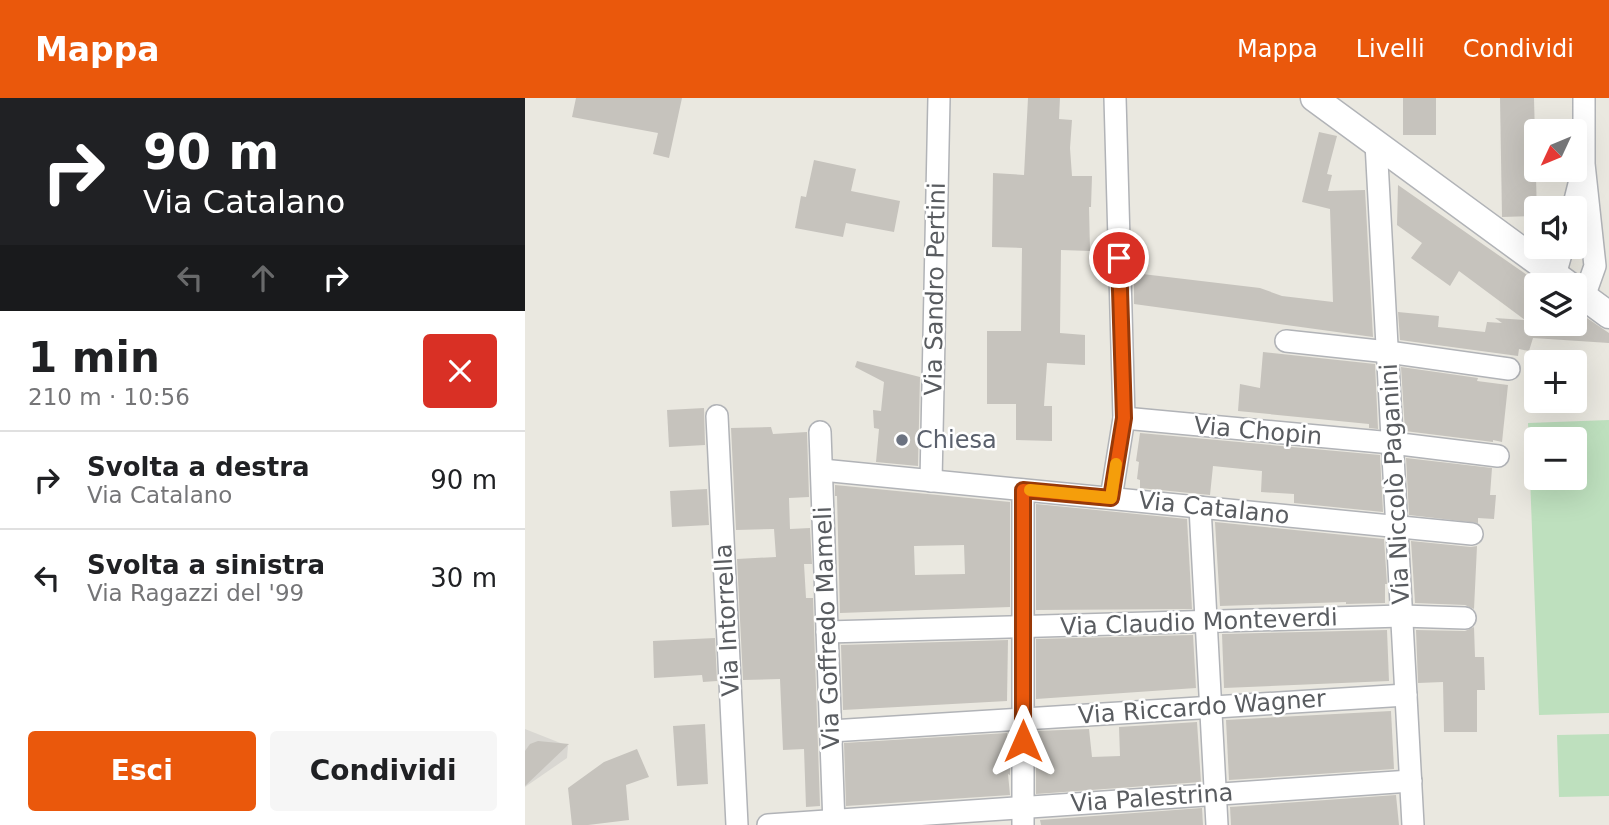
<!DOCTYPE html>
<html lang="it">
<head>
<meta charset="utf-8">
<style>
  body { margin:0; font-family:"DejaVu Sans",sans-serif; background:#f6f6f6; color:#202124; height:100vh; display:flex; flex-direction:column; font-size:26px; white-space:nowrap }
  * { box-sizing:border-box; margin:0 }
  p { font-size:23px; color:#757577 }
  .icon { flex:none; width:38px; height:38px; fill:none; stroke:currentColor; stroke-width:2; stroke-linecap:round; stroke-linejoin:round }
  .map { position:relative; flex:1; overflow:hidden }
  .panel { display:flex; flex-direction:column; background:#fff; width:525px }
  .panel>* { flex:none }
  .hud { background:#202124; color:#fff; overflow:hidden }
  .needle { width:46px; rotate:226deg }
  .controls { position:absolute; left:999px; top:21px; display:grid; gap:14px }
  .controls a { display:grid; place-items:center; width:63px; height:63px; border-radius:7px; background:#fff; box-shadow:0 7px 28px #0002; font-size:35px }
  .pin { position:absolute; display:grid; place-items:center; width:60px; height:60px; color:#fff; margin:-30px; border:4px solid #fff; border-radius:50%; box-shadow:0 2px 7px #0007 }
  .me { position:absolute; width:77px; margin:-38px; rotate:0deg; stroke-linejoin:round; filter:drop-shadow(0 0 5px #0008) }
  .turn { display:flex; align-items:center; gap:24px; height:147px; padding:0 28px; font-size:32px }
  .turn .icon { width:91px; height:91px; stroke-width:2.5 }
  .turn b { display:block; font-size:49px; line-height:60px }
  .lanes { display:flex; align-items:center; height:66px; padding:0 28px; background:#0003; justify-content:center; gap:35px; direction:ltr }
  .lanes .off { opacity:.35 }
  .round { display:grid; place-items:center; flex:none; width:74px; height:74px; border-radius:7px; background:#f6f6f6 }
  .summary { display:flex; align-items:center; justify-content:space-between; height:119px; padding:0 28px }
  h1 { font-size:42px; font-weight:700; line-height:52px }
  .button { display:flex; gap:14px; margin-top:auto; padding:14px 28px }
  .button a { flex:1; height:80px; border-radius:7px; background:#ea580c; color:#fff; font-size:28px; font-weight:700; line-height:80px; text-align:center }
  .button a+a { background:#f6f6f6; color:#202124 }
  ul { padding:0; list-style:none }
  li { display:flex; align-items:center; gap:21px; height:98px; padding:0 28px; border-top:2px solid #e0e0e0 }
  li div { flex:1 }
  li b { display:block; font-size:26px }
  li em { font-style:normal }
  header { display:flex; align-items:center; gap:42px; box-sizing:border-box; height:98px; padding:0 35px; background:#ea580c; color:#fff }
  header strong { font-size:33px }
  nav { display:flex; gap:38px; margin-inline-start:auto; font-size:24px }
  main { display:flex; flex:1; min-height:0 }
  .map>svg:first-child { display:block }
</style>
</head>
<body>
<header>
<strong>Mappa</strong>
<nav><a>Mappa</a><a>Livelli</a><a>Condividi</a></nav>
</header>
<main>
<section class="panel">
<div class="hud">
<div class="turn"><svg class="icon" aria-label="right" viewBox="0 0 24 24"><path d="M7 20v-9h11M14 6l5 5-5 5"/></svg><div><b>90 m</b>Via Catalano</div></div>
<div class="lanes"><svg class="icon off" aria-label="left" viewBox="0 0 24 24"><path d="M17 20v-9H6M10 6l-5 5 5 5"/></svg><svg class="icon off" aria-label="ahead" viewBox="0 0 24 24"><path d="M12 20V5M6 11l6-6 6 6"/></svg><svg class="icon" aria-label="right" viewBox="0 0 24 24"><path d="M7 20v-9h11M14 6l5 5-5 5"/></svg></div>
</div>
<div class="summary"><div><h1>1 min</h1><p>210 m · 10:56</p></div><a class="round" style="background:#d93025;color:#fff"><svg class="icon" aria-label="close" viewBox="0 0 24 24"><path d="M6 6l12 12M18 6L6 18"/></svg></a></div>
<ul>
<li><svg class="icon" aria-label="right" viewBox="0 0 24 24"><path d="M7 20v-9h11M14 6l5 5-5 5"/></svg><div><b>Svolta a destra</b><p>Via Catalano</p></div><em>90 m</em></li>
<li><svg class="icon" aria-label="left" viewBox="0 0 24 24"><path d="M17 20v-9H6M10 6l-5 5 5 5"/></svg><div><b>Svolta a sinistra</b><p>Via Ragazzi del '99</p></div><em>30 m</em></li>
</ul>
<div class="button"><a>Esci</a><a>Condividi</a></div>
</section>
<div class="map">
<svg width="1084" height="727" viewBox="0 0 1084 727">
  <rect width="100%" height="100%" fill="#eae8e0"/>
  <path fill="#d9d7d2" d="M0,631L43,648L42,660L0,689Z"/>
  <g fill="#bee0be" fill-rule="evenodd">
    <path d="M1084,322V615L1014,617L1003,325ZM1012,341H1050V380H1012Z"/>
    <path d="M1084,636V698L1034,699L1032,637Z"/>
  </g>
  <g fill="#c6c3bd" fill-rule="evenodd">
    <path d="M51,0H157L144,60L128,56L133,35L47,19Z"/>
    <path d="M503,0H535L534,21L547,22L545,50L547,78H567L566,109H564L565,153L536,152L535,235L560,237V267L522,265L519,308H527V343L491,342V306H462V233H496L497,150L467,149L468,75L499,77Z"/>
    <rect x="878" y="0" width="33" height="37"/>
    <path d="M975,0H1009L1012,118L977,119Z"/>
    <path d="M794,34L812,38L802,76L807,77L803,93L840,92L848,239L609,206V175L735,190L757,198L808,204L805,111L777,104Z"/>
    <path d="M289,62L331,71L326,93L375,103L369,134L321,125L318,139L270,130L276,98L281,99Z"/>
    <path d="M873,87L1012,184V226H1050V212L1084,235V245L1008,240L1004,253L994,251L993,258L875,242L873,214L914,218L913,229L960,234L962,224L977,225L970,220L1000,222L934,173L925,188L886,160L897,145L872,127Z"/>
    <path d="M738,254L850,266L853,331L844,330V326L713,313L715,286L735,290Z"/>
    <path d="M332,263L395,279L393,368L351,364L354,331L349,330L348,312L356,313L359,284L330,269Z"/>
    <path d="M876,269L953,280L952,283L983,287L977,344L968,342V344L880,333Z"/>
    <path d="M179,310L180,347L144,349L142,312Z"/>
    <path d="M246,329L248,336L282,334L284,399L264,400L265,431L285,430L287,466H279L281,500H288L295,708L281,709L279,651L258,652L255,581L218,582L212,461L251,459L249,431L211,432L206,330Z"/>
    <path d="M615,335L855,357L858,414L769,405V396L736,394L737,373L688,368L685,397L615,390V382L612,381L614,364L611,363Z"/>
    <path d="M881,360L967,370L965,397H971L969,421L953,420V425L884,417Z"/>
    <path d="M310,387L485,404V509L315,515L312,398H310ZM439,447L440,476L390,477L389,448Z"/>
    <path d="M182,391L184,427L147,429L145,393Z"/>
    <path d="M511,406L662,421L667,511L511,512Z"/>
    <path d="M690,424L859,441L862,486H860V505L821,506V504L695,508Z"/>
    <path d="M886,443L946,449L952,448L949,511L940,507L890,505Z"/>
    <path d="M949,529L950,559H959L960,592H952V634H919L918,584L893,585L891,532L940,533Z"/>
    <path d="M862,532L864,583L699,590L697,536Z"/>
    <path d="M668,537L671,590L511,601V541Z"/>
    <path d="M190,540L192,583L178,584L177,577L129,580L128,543Z"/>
    <path d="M483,542L482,603L318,612L316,547Z"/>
    <path d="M866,613L869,671L704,682L701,622Z"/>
    <path d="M672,624L676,684L511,696V633L564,631L567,659L595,658L594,629Z"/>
    <path d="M180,626L183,686L152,688L148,628Z"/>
    <path d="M482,635V663H485V677L483,676L485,697L321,708L319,645Z"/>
    <path d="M13,643L44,646L0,688V653L5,646Z"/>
    <path d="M112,651L124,679L101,687L104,722L63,727H47L43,690L79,664Z"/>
    <path d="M871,697L874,727H706L705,709Z"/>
    <path d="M677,710L678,727H516L515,722Z"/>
  </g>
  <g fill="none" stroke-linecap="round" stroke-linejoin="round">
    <g stroke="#b1b3b7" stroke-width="24">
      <g id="minor">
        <path d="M1059,0V66L1070,168L1059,199"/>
        <path d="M851,45L888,727"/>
        <path d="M1048,110L1056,78"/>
        <path d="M1030,177L1038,149"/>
        <path d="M761,243L863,254L984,271"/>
        <path d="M192,318L212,727"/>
        <path d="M599,320L867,345L973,358"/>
        <path d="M295,334L309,727"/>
        <path d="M297,372L947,436"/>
        <path d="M406,383L414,0"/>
        <path d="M586,400L599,320L590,0"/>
        <path d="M675,409L692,727"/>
        <path d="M302,534L877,518L940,520"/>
        <path d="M306,633L881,597"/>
        <path d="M243,727L886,683"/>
        <path d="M498,727V392"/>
      </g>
    </g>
    <g stroke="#b1b3b7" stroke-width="29">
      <g id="tertiary">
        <path d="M789,0L1044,187"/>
        <path d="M1050,192L1084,217"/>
      </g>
    </g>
    <use href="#minor" stroke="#fff" stroke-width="21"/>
    <use href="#tertiary" stroke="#fff" stroke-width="26"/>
  </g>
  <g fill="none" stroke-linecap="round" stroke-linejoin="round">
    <g stroke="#983908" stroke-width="18">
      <path id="route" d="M498,643V392L586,400L599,320L594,160"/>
    </g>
    <use href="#route" stroke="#ea580c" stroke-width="12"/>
    <path stroke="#f59e0b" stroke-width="12" d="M505,392L586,400L591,366"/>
  </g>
  <circle fill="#6b7280" stroke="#fff" stroke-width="2.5" cx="377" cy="342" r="7"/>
  <g text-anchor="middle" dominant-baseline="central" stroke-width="5" stroke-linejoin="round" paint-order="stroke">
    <g font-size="24" fill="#595c60" stroke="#fff">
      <text transform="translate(410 191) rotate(-89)">Via Sandro Pertini</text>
      <text transform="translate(733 333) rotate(5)">Via Chopin</text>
      <text transform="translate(870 386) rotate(-93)">Via Niccolò Paganini</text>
      <text transform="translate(689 410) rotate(6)">Via Catalano</text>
      <text transform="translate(202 522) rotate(-93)">Via Intorrella</text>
      <text transform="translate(674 524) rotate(-2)">Via Claudio Monteverdi</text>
      <text transform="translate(302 530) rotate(-92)">Via Goffredo Mameli</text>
      <text transform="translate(677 609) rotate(-4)">Via Riccardo Wagner</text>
      <text transform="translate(627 700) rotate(-4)">Via Palestrina</text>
    </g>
    <g font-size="24" fill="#5b616d" stroke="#fff" text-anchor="start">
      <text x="391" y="342">Chiesa</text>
    </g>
  </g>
</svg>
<div class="controls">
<a><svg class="needle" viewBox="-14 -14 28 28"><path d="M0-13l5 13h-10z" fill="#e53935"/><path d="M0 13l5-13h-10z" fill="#757577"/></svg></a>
<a><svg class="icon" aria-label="sound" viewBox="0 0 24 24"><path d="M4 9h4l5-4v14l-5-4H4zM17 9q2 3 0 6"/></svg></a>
<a><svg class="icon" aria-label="layers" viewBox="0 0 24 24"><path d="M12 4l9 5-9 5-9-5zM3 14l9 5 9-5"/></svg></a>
<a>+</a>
<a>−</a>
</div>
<div class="pin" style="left:594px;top:160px;background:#d93025"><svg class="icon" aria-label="arrive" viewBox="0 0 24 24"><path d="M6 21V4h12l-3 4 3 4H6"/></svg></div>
<svg class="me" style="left:498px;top:643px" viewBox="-20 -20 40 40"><path d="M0-17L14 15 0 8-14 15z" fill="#ea580c" stroke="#fff" stroke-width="4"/></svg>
</div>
</main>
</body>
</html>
